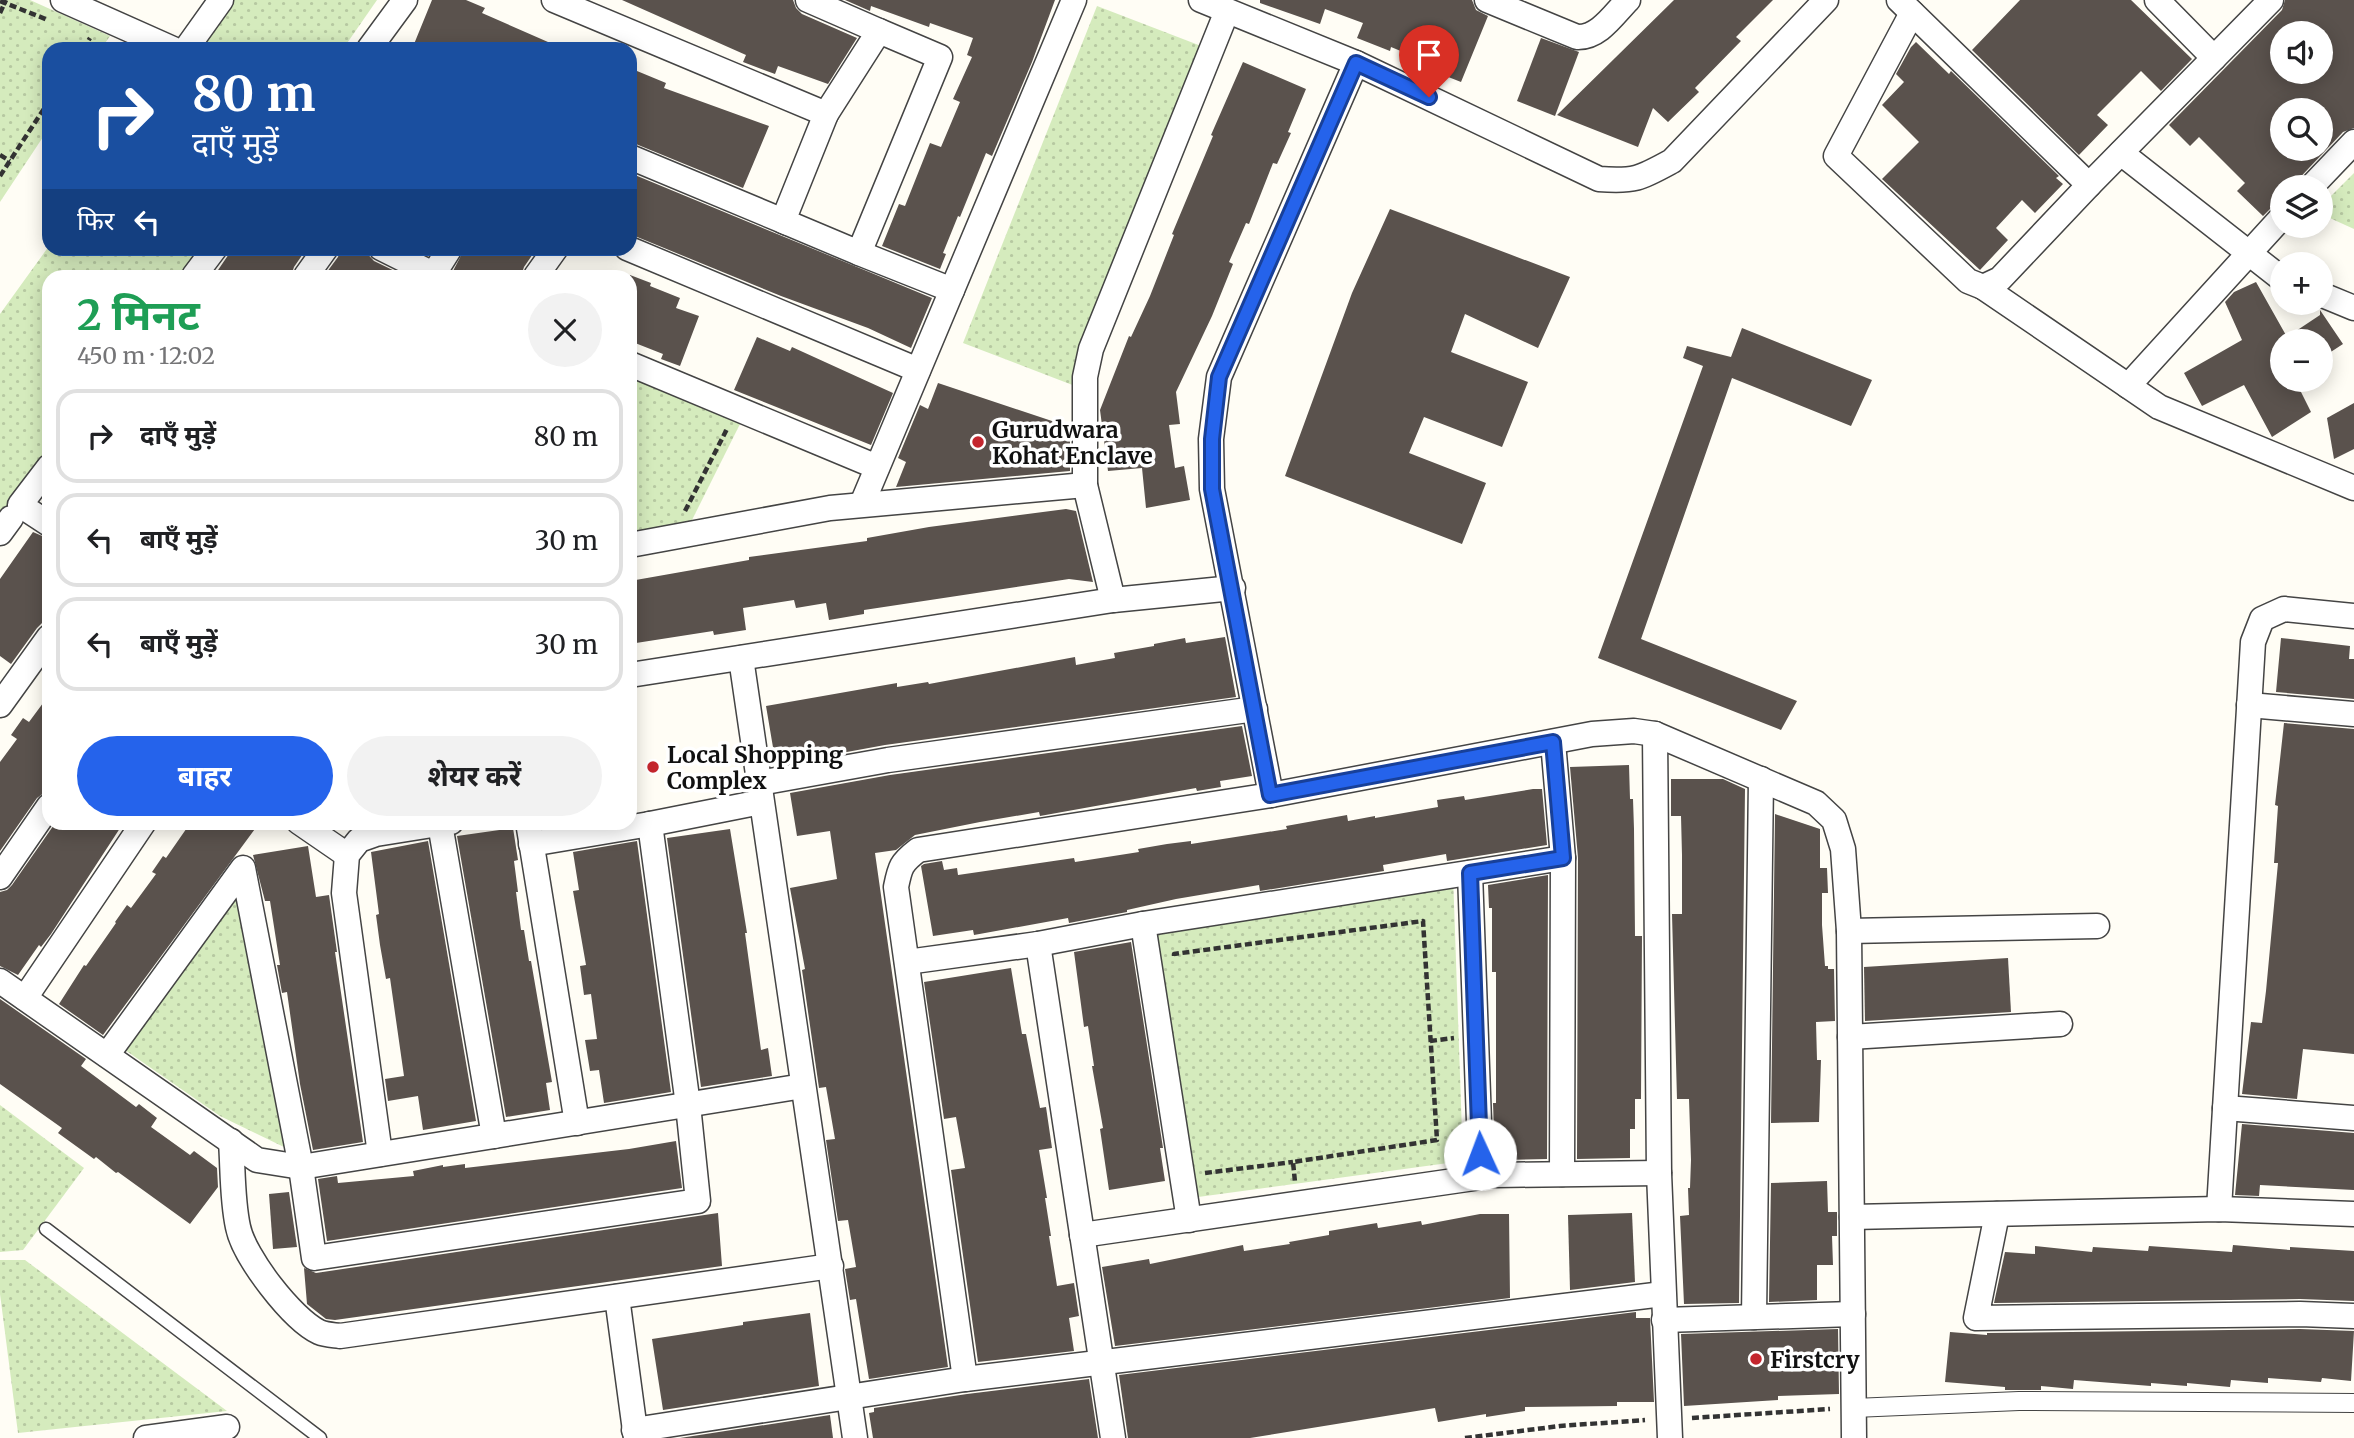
<!DOCTYPE html>
<html lang="hi">
<head>
<meta charset="utf-8">
<style>
  body { margin:0; font-family:Merriweather,"Noto Sans Devanagari",serif; background:#f2f2f2; color:#202124; height:100vh; display:flex; flex-direction:column; font-size:26px; white-space:nowrap }
  * { box-sizing:border-box; margin:0 }
  p { font-size:23px; color:#757577 }
  .icon { flex:none; width:38px; height:38px; fill:none; stroke:currentColor; stroke-width:2; stroke-linecap:round; stroke-linejoin:round }
  .map { position:relative; flex:1; overflow:hidden }
  .details { position:absolute; left:42px; top:270px; width:595px; height:560px; display:flex; flex-direction:column; background:#fff; border-radius:21px; box-shadow:0 4px 18px #0003 }
  .details>* { flex:none }
  .banner { position:absolute; left:42px; top:42px; width:595px; height:214px; border-radius:21px; box-shadow:0 4px 18px #0003; background:#1a4fa0; color:#fff; overflow:hidden }
  .fabs { position:absolute; left:2270px; top:21px; display:grid; gap:14px }
  .fabs a { display:grid; place-items:center; width:63px; height:63px; border-radius:50%; background:#fff; box-shadow:0 4px 18px #0003; font-size:35px }
  .pin { position:absolute; display:grid; place-items:center; width:60px; height:60px; color:#fff; margin:-72px -30px; border-radius:50% 50% 50% 0; rotate:-45deg; box-shadow:0 0 7px #0007 }
  .pin .icon { rotate:45deg }
  .me { position:absolute; width:77px; margin:-38px; rotate:358deg; stroke-linejoin:round; filter:drop-shadow(0 0 5px #0008) }
  .turn { display:flex; align-items:center; gap:24px; height:147px; padding:0 35px; font-size:32px }
  .turn .icon { width:91px; height:91px; stroke-width:2.5 }
  .turn b { display:block; font-size:49px; line-height:60px }
  .then { display:flex; align-items:center; height:66px; padding:0 35px; background:#0003; gap:14px; font-size:26px }
  .round { display:grid; place-items:center; flex:none; width:74px; height:74px; border-radius:37px; background:#f2f2f2 }
  .head { display:flex; align-items:center; justify-content:space-between; height:119px; padding:0 35px }
  h1 { font-size:42px; font-weight:700; line-height:52px; color:#1e9e55 }
  .button { display:flex; gap:14px; margin-top:auto; padding:14px 35px }
  .button a { flex:1; height:80px; border-radius:42px; background:#2563eb; color:#fff; font-size:28px; font-weight:700; line-height:80px; text-align:center }
  .button a+a { background:#f2f2f2; color:#202124 }
  ul { padding:0; list-style:none }
  li { display:flex; align-items:center; gap:21px; height:94px; margin:0 14px 10px; padding:0 21px; border:4px solid #e0e0e0; border-radius:21px }
  li div { flex:1 }
  li b { display:block; font-size:26px }
  li em { font-style:normal }
  .map>svg:first-child { display:block }
</style>
</head>
<body>
<div class="map">
<svg width="2354" height="1438" viewBox="0 0 2354 1438">
  <defs>
    <pattern id="grass-dots" width="8" height="8" patternUnits="userSpaceOnUse" patternTransform="scale(1.75)"><rect width="8" height="8" fill="#d5ebbd"/><path d="M2 2h.1M6 6h.1" fill="none" stroke="#b6c8a1" stroke-width="1.8" stroke-linecap="round"/></pattern>
  </defs>
  <rect width="100%" height="100%" fill="#fffdf5"/>
  <g fill="url(#grass-dots)">
    <path d="M0,0H30L110,36L101,49H49V128L0,202Z"/>
    <path d="M227,0H377L343,49H192Z"/>
    <path d="M1097,6L1222,54L1088,391L963,343Z"/>
    <path d="M2354,173V229L2321,214L2320,207Z"/>
    <path d="M49,246V248L202,249L182,276H49V464L0,533V314Z"/>
    <path d="M630,363L745,414L686,532L630,540Z"/>
    <path d="M243,868L286,1148L220,1116L115,1043Z"/>
    <path d="M1453,875L1463,1161L1176,1200L1135,926Z"/>
    <path d="M0,1105L84,1168L23,1250L0,1252Z"/>
    <path d="M0,1260H25L227,1411L18,1433L0,1294Z"/>
  </g>
  <g fill="#5a524d" fill-rule="evenodd">
    <path d="M432,0H466L485,8L482,13L564,49H412Z"/>
    <path d="M622,0H793L796,8L802,14L857,38L828,84L778,66L775,74L743,62L746,55Z"/>
    <path d="M845,0H1055L1032,62L992,156L986,153L960,217L958,216L943,253L946,254L940,269L882,246L899,204L905,206L930,143L941,147L960,102L953,99L972,57L967,55L973,38L930,23L929,27L871,6L870,11Z"/>
    <path d="M1260,0H1472L1476,10L1488,16L1461,82L1428,69L1430,63L1391,47L1390,51L1357,38L1363,23L1325,9L1320,24L1260,3Z"/>
    <path d="M1674,0H1773L1736,37L1741,41L1695,88L1699,92L1668,122L1653,108L1638,147L1557,115Z"/>
    <path d="M2020,0H2131L2192,59L2161,91L2141,71L2097,115L2108,125L2079,155L1972,50Z"/>
    <path d="M2285,0H2354V128L2343,132L2291,187H2282V203L2272,207L2263,216L2237,191L2245,183L2199,137L2190,146L2169,125L2282,10ZM2282,33H2320V72H2282ZM2282,110H2320V149H2282Z"/>
    <path d="M1541,38L1579,52L1555,116L1517,101Z"/>
    <path d="M1916,42L1949,74L1951,71L2059,176L2056,178L2063,184L2035,213L2022,200L1996,228L2008,240L1980,270L1882,179L1919,142L1882,105L1904,82L1896,74L1911,47Z"/>
    <path d="M1243,62L1306,89L1288,132L1291,133L1277,164L1273,163L1249,224L1246,223L1229,262L1233,264L1212,316L1176,392L1180,424L1169,425L1175,468L1184,466L1190,500L1146,508L1142,468L1108,471L1100,410L1129,336L1131,337L1150,296L1174,235L1172,234L1213,136L1211,135Z"/>
    <path d="M637,71L666,83L664,88L769,126L743,188L631,142L633,137L630,136V88Z"/>
    <path d="M630,173L932,298L911,348L868,328L781,296L630,234Z"/>
    <path d="M1390,209L1570,277L1538,348L1465,314L1451,352L1528,382L1502,447L1424,417L1409,453L1486,483L1462,544L1285,476L1352,293Z"/>
    <path d="M233,248H307L294,267L291,276H214Z"/>
    <path d="M341,248H362L374,261L405,276H324L338,257Z"/>
    <path d="M465,248H537L524,267L521,276H461L453,271Z"/>
    <path d="M630,275L651,283L650,286L680,298L676,308L699,316L680,366L661,359L663,354L630,341Z"/>
    <path d="M2256,282L2287,337L2320,315V310L2343,344L2320,359V341H2282V380H2295L2311,412L2272,437L2244,385L2202,406L2184,373L2242,340L2225,302L2234,292Z"/>
    <path d="M1742,328L1872,380L1851,426L1732,378L1641,639L1797,701L1781,730L1598,658L1703,366L1683,358L1687,346L1731,357Z"/>
    <path d="M757,337L790,351L792,347L893,393L871,445L734,390Z"/>
    <path d="M938,383L1070,427V471L896,487L906,462L898,458L920,405L928,409Z"/>
    <path d="M2354,403V449L2334,459L2327,418Z"/>
    <path d="M1066,509L1076,511L1093,582L1069,579L864,610V614L829,620L826,603L796,608L794,600L743,608L746,630L714,635L713,631L636,643L630,602V581L749,560V557L867,541V538L929,527Z"/>
    <path d="M33,532L49,539V616L37,628L11,664L0,656V579Z"/>
    <path d="M1225,637L1236,697L885,745L776,765L766,706L897,683V687L928,682L929,684L1075,657L1076,665L1115,658L1114,653L1154,646V644L1185,638L1186,643Z"/>
    <path d="M2281,638L2350,646L2349,659H2354V699L2276,692Z"/>
    <path d="M49,695V789L37,798L0,851V762L17,739L11,735L23,718L29,722Z"/>
    <path d="M2284,723L2354,729V1054L2303,1049L2297,1099L2242,1094L2251,1022L2262,1023L2266,991L2278,863H2274L2278,806L2275,805Z"/>
    <path d="M1242,726L1252,776L1220,781L1221,787L1197,791L1196,788L1040,816L1039,812L980,822L915,835L896,850L875,853L948,1367L869,1379L856,1299L850,1300L845,1269L856,1267L848,1220L838,1221L826,1140L835,1139L826,1087L819,1088L802,970L805,969L790,888L837,879L830,831L797,836L790,793L890,775Z"/>
    <path d="M1629,765L1630,799H1633L1634,829L1635,936H1642L1641,1099H1635V1129H1630V1158L1577,1159L1578,858L1570,767Z"/>
    <path d="M1671,779H1723L1745,789L1739,1303L1684,1304L1680,1216L1689,1215L1688,1188H1690L1691,1160L1689,1099H1677L1672,914H1682V855L1681,816H1671Z"/>
    <path d="M1533,789H1542L1547,845L1447,861L1446,854L1383,865L1384,871L1260,891L1259,885L1176,899L1127,910V912L1069,923L1068,918L974,935L973,930L933,936L921,866L924,864L942,861L944,870L957,868L958,875L1074,858L1075,862L1139,852L1138,849L1167,844L1191,841V844L1287,829L1286,826L1347,815L1348,821L1375,816V818L1438,807L1437,800L1464,796L1465,800Z"/>
    <path d="M1775,814L1820,829V868H1827L1828,893H1822V925L1825,966H1828V969H1834L1835,1021L1816,1022L1817,1060H1821L1819,1122L1771,1123Z"/>
    <path d="M56,822H124L51,934L41,947L39,945L18,975L0,966V892L7,890L12,885Z"/>
    <path d="M191,822H260L103,1035L59,1004L84,965L86,966L116,923L115,922L127,905L131,908L156,874L152,872L163,856L166,858Z"/>
    <path d="M513,828L518,860L514,861L518,892H516L521,930H524L529,961H531L552,1082L546,1083L550,1110L506,1117L457,836Z"/>
    <path d="M730,829L747,933H745L761,1050L768,1048L772,1076L701,1087L667,838Z"/>
    <path d="M428,841L476,1121L423,1130L418,1096L388,1101L385,1079L404,1076L390,978L386,979L380,945L376,915L379,914L371,852Z"/>
    <path d="M637,841L671,1092L604,1103L599,1070L590,1071L585,1040L597,1039L591,994L584,995L580,966L586,965L573,891L579,890L573,852Z"/>
    <path d="M308,846L316,897L329,895L337,952H335L363,1142L313,1150L300,1084L287,992L282,993L277,965H280L270,901H265L253,855Z"/>
    <path d="M1548,875L1547,1159L1495,1160L1493,1103H1496V972H1492V908H1489L1488,885Z"/>
    <path d="M1131,942L1163,1148H1160L1165,1181L1109,1190L1100,1129L1103,1128L1092,1066H1094L1088,1026L1084,1027L1074,952Z"/>
    <path d="M2008,958L2011,1012L1865,1021L1864,967Z"/>
    <path d="M1011,968L1022,1034H1026L1040,1108L1046,1107L1052,1148L1039,1150L1047,1198H1045L1051,1236H1049L1057,1286L1074,1283L1079,1316L1069,1318L1074,1351L978,1362L951,1170L965,1168L956,1117L944,1119L924,982Z"/>
    <path d="M0,999L86,1059L81,1066L136,1107L139,1104L157,1118L151,1127L190,1155L194,1151L217,1168L218,1187L190,1224L118,1172L116,1173L96,1157L94,1159L58,1133L62,1128L0,1084Z"/>
    <path d="M2242,1124L2354,1133V1190L2260,1185L2259,1196L2235,1195Z"/>
    <path d="M676,1141L682,1188L327,1241L318,1179L337,1176L338,1183L414,1176L413,1171L443,1165V1167L465,1164V1168L629,1149Z"/>
    <path d="M1827,1181L1828,1212H1837V1236H1832L1833,1265H1817V1300L1769,1302L1771,1183Z"/>
    <path d="M289,1192L297,1247L273,1249L269,1194Z"/>
    <path d="M718,1213L722,1266L335,1320L326,1319L307,1304L304,1268L316,1273Z"/>
    <path d="M1632,1213L1635,1282L1570,1290L1568,1215Z"/>
    <path d="M1480,1214H1509L1510,1298L1115,1346L1102,1267L1149,1259L1150,1264L1243,1245L1244,1251L1290,1244L1289,1242L1329,1235V1231L1377,1223L1378,1228L1421,1221L1422,1225Z"/>
    <path d="M2233,1245L2290,1250V1247L2354,1251V1301L2300,1299L1994,1303L2005,1252L2035,1254V1246L2092,1252L2093,1247L2148,1251L2149,1246L2232,1252Z"/>
    <path d="M1636,1312V1318H1650L1654,1402H1617V1406L1525,1407V1411L1486,1417V1414L1438,1422L1435,1408L1250,1438H1128L1119,1375Z"/>
    <path d="M810,1313L819,1386L663,1410L652,1339L743,1325V1322Z"/>
    <path d="M1838,1329L1839,1394L1778,1396V1400L1684,1406L1681,1334Z"/>
    <path d="M2300,1329L2354,1331L2351,1381L2322,1378L2321,1382L2268,1378V1383L2231,1380L2230,1387L2187,1383V1386L2151,1383V1386L2074,1380L2073,1389L2041,1386V1390H2005V1387L1945,1382L1950,1332L1987,1335V1333Z"/>
    <path d="M1089,1379L1098,1438H873L869,1413L874,1412V1408L967,1394Z"/>
    <path d="M830,1415L833,1438H680Z"/>
  </g>
  <g fill="none" stroke-linecap="round" stroke-linejoin="round">
    <g stroke="#444" stroke-width="15">
      <path id="service" d="M46,1229L320,1438"/>
    </g>
    <g stroke="#444" stroke-width="20">
      <path id="pedestrian" d="M1854,1408L2019,1401L2354,1403"/>
    </g>
    <g stroke="#444" stroke-width="27">
      <g id="minor">
        <path d="M63,0L173,49"/>
        <path d="M554,0L826,114"/>
        <path d="M808,0L879,31"/>
        <path d="M1201,0L1356,63L1599,179C1635,182 1641,178 1672,161L1826,0"/>
        <path d="M1487,0L1577,37C1599,38 1614,14 1628,0"/>
        <path d="M1899,0L2089,185"/>
        <path d="M2157,0L2214,58"/>
        <path d="M1912,13L1836,156L1968,281L1983,287L2000,279L2089,185L2271,0"/>
        <path d="M879,31L940,57L859,253L783,221L826,114Z"/>
        <path d="M186,49L221,0"/>
        <path d="M369,49L405,0"/>
        <path d="M2121,153L2282,279"/>
        <path d="M630,157L788,223"/>
        <path d="M2311,187L2354,142"/>
        <path d="M381,248L437,276"/>
        <path d="M627,248L918,370"/>
        <path d="M859,253L952,290"/>
        <path d="M433,275L450,248"/>
        <path d="M194,276L215,248"/>
        <path d="M306,276L326,248"/>
        <path d="M536,276L556,248"/>
        <path d="M1983,287L2159,407L2354,488"/>
        <path d="M2320,294L2354,308"/>
        <path d="M630,364L877,467"/>
        <path d="M2128,386L2282,217"/>
        <path d="M49,467L20,505L49,524"/>
        <path d="M862,504L1074,0"/>
        <path d="M0,533L11,518"/>
        <path d="M630,545L830,508L1085,485"/>
        <path d="M1113,600L1085,485V377L1091,349L1227,11"/>
        <path d="M741,658L855,1438"/>
        <path d="M630,675L1113,600L1233,588"/>
        <path d="M0,705L49,637"/>
        <path d="M2249,705L2354,714"/>
        <path d="M1655,734L1659,1173L1670,1438"/>
        <path d="M1553,742L1563,858L1562,1174"/>
        <path d="M759,783L888,760L1255,709"/>
        <path d="M1271,795L1212,489L1211,439L1219,377L1356,63"/>
        <path d="M299,822L347,855"/>
        <path d="M528,822L577,1123"/>
        <path d="M440,824L494,1136"/>
        <path d="M531,844L650,824L761,802"/>
        <path d="M1470,873L1481,1177"/>
        <path d="M0,877L49,806"/>
        <path d="M1849,931L2097,926"/>
        <path d="M1038,944L1113,1438"/>
        <path d="M907,962L1038,944L1143,924"/>
        <path d="M0,981L257,1160L301,1167L803,1086"/>
        <path d="M25,998L144,822"/>
        <path d="M1850,1037L2060,1024"/>
        <path d="M107,1055L243,868L301,1167L314,1258L698,1201L688,1105L650,824"/>
        <path d="M2225,1108L2354,1118"/>
        <path d="M231,1141C233,1169 232,1200 238,1227C244,1257 292,1319 319,1332C326,1335 333,1335 340,1336L831,1266"/>
        <path d="M380,1154L344,893L347,855L359,840L376,834L451,822"/>
        <path d="M2219,1209L2253,642L2262,619L2284,609L2354,616"/>
        <path d="M1997,1214L1976,1318L2300,1314L2354,1316"/>
        <path d="M1852,1217L2219,1209L2354,1214"/>
        <path d="M1189,1220L1143,924L1563,858"/>
        <path d="M1082,1235L1495,1175L1659,1173"/>
        <path d="M617,1297L636,1438"/>
        <path d="M1754,1317L1761,779"/>
        <path d="M1664,1320L1853,1314"/>
        <path d="M965,1379L896,887C900,867 901,863 918,850L1271,795L1592,734L1634,731L1655,734L1816,803L1834,820L1843,849L1849,931L1854,1438"/>
        <path d="M634,1430L965,1379L1663,1294"/>
        <path d="M146,1438L227,1427"/>
      </g>
    </g>
    <g stroke="#333" stroke-width="4.5" stroke-dasharray="7 3.5" stroke-linecap="butt">
      <path d="M0,1L48,20"/>
      <path d="M0,13L6,0"/>
      <path d="M83,49L90,38"/>
      <path d="M0,155L10,161"/>
      <path d="M0,176L49,101"/>
      <path d="M685,511L727,429"/>
      <path d="M1174,956V954L1423,921L1437,1140L1293,1162L1295,1182"/>
      <path d="M1430,1041L1454,1038"/>
      <path d="M1205,1173L1293,1162"/>
      <path d="M1692,1418L1830,1409"/>
      <path d="M1465,1438L1560,1426L1645,1420"/>
    </g>
    <use href="#service" stroke="#fff" stroke-width="12"/>
    <use href="#pedestrian" stroke="#fff" stroke-width="18"/>
    <use href="#minor" stroke="#fff" stroke-width="24"/>
  </g>
  <g fill="none" stroke-linecap="round" stroke-linejoin="round">
    <g stroke="#184099" stroke-width="18">
      <path id="route" d="M1429,97L1356,63L1219,377L1212,439V489L1270,795L1553,742L1563,858L1470,873L1480,1154"/>
    </g>
    <use href="#route" stroke="#2563eb" stroke-width="12"/>
  </g>
  <g fill="#c4262e" stroke="#fff" stroke-width="2.5">
    <circle cx="978" cy="442" r="7"/>
    <circle cx="653" cy="767" r="7"/>
    <circle cx="1756" cy="1359" r="7"/>
  </g>
  <g text-anchor="middle" dominant-baseline="central" stroke-width="7" stroke-linejoin="round" paint-order="stroke">
    <g font-size="23" font-weight="bold" fill="#111" stroke="#fff" text-anchor="start">
      <text x="992" y="429">Gurudwara<tspan x="992" dy="26">Kohat Enclave</tspan></text>
      <text x="667" y="754">Local Shopping<tspan x="667" dy="26">Complex</tspan></text>
      <text x="1770" y="1359">Firstcry</text>
    </g>
  </g>
</svg>
<div class="fabs">
<a><svg class="icon" aria-label="sound" viewBox="0 0 24 24"><path d="M4 9h4l5-4v14l-5-4H4zM17 9q2 3 0 6"/></svg></a>
<a><svg class="icon" aria-label="search" viewBox="0 0 24 24"><circle cx="10" cy="10" r="6"/><path d="M15 15l6 6"/></svg></a>
<a><svg class="icon" aria-label="layers" viewBox="0 0 24 24"><path d="M12 4l9 5-9 5-9-5zM3 14l9 5 9-5"/></svg></a>
<a>+</a>
<a>−</a>
</div>
<div class="pin" style="left:1429px;top:97px;background:#d93025"><svg class="icon" aria-label="arrive" viewBox="0 0 24 24"><path d="M6 21V4h12l-3 4 3 4H6"/></svg></div>
<svg class="me" style="left:1480px;top:1154px" viewBox="-20 -20 40 40"><circle r="19" fill="#fff"/><path d="M0-13L10 11 0 6-10 11z" fill="#2563eb"/></svg>
<div class="banner">
<div class="turn"><svg class="icon" aria-label="right" viewBox="0 0 24 24"><path d="M7 20v-9h11M14 6l5 5-5 5"/></svg><div><b>80 m</b>दाएँ मुड़ें</div></div>
<div class="then">फिर<svg class="icon" aria-label="left" viewBox="0 0 24 24"><path d="M17 20v-9H6M10 6l-5 5 5 5"/></svg></div>
</div>
<section class="details">
<div class="head"><div><h1>2 मिनट</h1><p>450 m · 12:02</p></div><a class="round"><svg class="icon" aria-label="close" viewBox="0 0 24 24"><path d="M6 6l12 12M18 6L6 18"/></svg></a></div>
<ul>
<li><svg class="icon" aria-label="right" viewBox="0 0 24 24"><path d="M7 20v-9h11M14 6l5 5-5 5"/></svg><div><b>दाएँ मुड़ें</b></div><em>80 m</em></li>
<li><svg class="icon" aria-label="left" viewBox="0 0 24 24"><path d="M17 20v-9H6M10 6l-5 5 5 5"/></svg><div><b>बाएँ मुड़ें</b></div><em>30 m</em></li>
<li><svg class="icon" aria-label="left" viewBox="0 0 24 24"><path d="M17 20v-9H6M10 6l-5 5 5 5"/></svg><div><b>बाएँ मुड़ें</b></div><em>30 m</em></li>
</ul>
<div class="button"><a>बाहर</a><a>शेयर करें</a></div>
</section>
</div>
</body>
</html>
